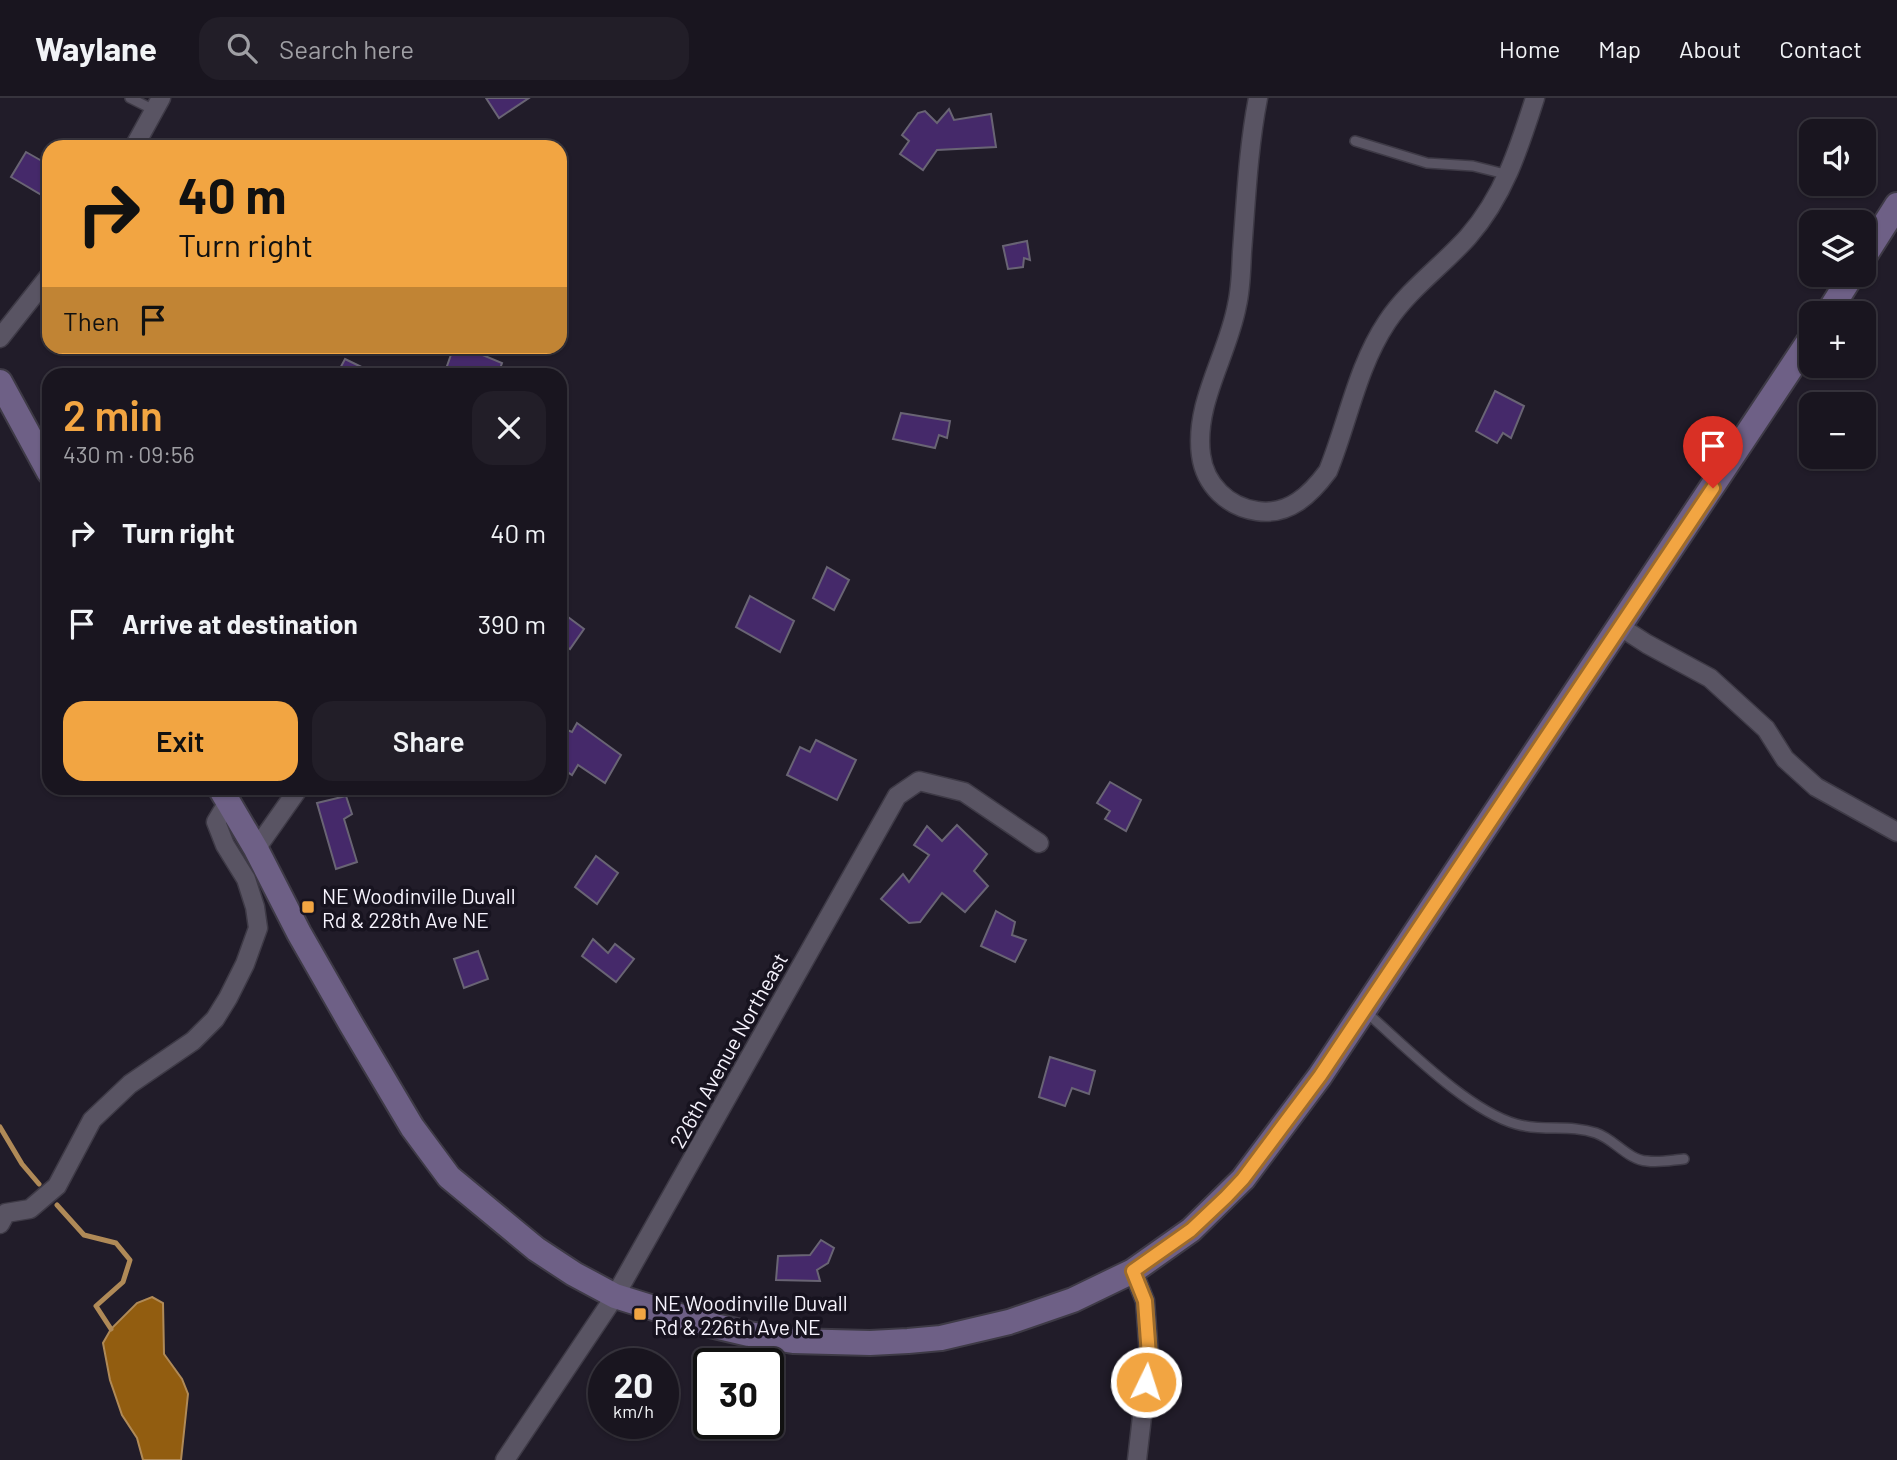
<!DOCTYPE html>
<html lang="en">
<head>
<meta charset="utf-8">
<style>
  body { margin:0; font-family:Barlow,sans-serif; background:#221e28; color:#f1f3f6; height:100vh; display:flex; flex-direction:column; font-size:26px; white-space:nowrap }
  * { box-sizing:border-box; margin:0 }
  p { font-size:23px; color:#9f9fa4 }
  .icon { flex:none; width:38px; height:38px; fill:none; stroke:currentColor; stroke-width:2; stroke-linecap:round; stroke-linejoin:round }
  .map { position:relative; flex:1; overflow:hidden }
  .side { position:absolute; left:42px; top:270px; width:525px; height:427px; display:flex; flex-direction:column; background:#19151f; border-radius:21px; box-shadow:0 2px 5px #0004,0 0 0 2px #37343d }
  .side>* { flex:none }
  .banner { position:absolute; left:42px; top:42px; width:525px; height:214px; border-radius:21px; box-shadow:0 2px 5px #0004,0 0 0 2px #37343d; background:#f2a542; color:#111; overflow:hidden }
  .buttons { position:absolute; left:1799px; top:21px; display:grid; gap:14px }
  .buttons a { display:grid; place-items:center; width:77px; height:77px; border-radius:14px; background:#19151f; box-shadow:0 2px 5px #0004,0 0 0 2px #37343d; font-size:35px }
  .speed { position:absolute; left:588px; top:1250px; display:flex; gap:14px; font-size:35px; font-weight:700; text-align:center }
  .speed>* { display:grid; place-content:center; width:91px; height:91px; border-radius:50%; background:#19151f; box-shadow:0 2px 5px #0004,0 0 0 2px #37343d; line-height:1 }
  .speed small { font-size:18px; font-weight:400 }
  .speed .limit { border:4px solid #111; border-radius:10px; background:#fff; color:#111 }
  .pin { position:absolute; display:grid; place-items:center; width:60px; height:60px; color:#fff; margin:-72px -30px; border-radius:50% 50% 50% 0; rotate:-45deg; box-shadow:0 0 7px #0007 }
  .pin .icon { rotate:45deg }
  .me { position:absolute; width:77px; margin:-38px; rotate:4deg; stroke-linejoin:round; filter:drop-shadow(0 0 5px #0008) }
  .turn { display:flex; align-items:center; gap:24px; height:147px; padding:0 21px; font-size:32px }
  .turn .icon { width:91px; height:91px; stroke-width:2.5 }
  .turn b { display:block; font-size:49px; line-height:60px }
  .then { display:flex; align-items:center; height:66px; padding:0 21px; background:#0003; gap:14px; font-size:26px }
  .round { display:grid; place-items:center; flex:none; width:74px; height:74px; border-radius:21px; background:#221e28 }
  .overview { display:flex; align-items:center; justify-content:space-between; height:119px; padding:0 21px }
  h1 { font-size:42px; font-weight:600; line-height:52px; color:#f2a542 }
  .button { display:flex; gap:14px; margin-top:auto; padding:14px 21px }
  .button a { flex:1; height:80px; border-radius:21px; background:#f2a542; color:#111; font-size:28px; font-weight:600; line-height:80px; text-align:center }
  .button a+a { background:#221e28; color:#f1f3f6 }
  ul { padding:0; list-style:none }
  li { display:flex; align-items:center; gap:21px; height:91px; padding:0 21px }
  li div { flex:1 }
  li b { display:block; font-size:26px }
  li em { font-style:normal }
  header { display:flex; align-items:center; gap:42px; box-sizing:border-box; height:98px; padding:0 35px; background:#19151f; border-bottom:2px solid #37343d }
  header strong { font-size:33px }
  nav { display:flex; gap:38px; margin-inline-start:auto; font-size:24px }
  .search { width:490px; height:63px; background:#221e28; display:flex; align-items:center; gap:18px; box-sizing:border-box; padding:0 24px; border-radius:21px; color:#9f9fa4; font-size:26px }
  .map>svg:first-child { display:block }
</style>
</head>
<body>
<header>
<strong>Waylane</strong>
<div class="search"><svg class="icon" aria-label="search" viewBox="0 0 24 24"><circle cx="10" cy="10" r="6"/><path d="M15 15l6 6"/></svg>Search here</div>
<nav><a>Home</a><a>Map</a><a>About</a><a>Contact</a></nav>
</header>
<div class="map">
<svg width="1897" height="1362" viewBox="0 0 1897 1362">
  <rect width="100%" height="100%" fill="#211c29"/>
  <path fill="#925d10" stroke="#b08a57" stroke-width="2" d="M152,1199L163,1205L164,1256L182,1281L188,1296L181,1362H143L137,1340L122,1317L110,1282L103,1245L111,1231L137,1205Z"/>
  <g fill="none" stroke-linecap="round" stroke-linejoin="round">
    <g stroke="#b08a57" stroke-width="5">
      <path d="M0,1029L22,1066L39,1086"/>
      <path d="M57,1107L84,1137L116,1145L130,1162L123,1184L96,1208L111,1231"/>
    </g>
  </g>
  <g fill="#45296a" stroke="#696474" stroke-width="2">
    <path d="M486,0H529L499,20Z"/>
    <path d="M949,11L954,22L991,16L996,49L937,52L923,72L900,56L909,43L902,37L918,15L925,13L937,25Z"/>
    <path d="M26,54L49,67V90L45,99L11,79Z"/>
    <path d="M1027,143L1030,162L1024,160L1023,169L1008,171L1003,148Z"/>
    <path d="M454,248H461L502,265L498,276H457L446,271Z"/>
    <path d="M345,261L376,276H337Z"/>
    <path d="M1495,293L1524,308L1511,340L1503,335L1497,345L1476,333Z"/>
    <path d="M901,315L950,323L947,340L939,337L935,350L893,341Z"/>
    <path d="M827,469L849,482L834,512L813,500Z"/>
    <path d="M750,498L794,523L780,554L736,529Z"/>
    <path d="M560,513L584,531L570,551L560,544Z"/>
    <path d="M577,625L621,657L605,685L578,667L572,677L560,669V629L572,634Z"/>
    <path d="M816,642L856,662L837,702L787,677L800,649L810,654Z"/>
    <path d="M1110,684L1141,702L1126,733L1105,721L1110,713L1097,705Z"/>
    <path d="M346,698L352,716L344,721L357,764L336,771L317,705Z"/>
    <path d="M957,727L987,756L974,773L988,788L965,814L942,795L920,824L909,825L881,801L903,776L909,784L929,757L914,747L927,728L942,743Z"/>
    <path d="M596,758L618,775L597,806L575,789Z"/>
    <path d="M996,813L1015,824L1012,837L1026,842L1015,864L981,848Z"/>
    <path d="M593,841L608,855L615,846L634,861L616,884L582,858Z"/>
    <path d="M478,853L488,881L464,890L454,861Z"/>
    <path d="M1050,959L1095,973L1089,996L1072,990L1065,1008L1039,999Z"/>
    <path d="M821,1142L834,1150L828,1165L817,1172L820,1183L776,1182L778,1158L810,1157Z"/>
  </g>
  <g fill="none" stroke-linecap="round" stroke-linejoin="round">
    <g stroke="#3e3a46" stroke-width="12">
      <g id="service">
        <path d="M130,0L154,12"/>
        <path d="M1355,43L1427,65L1473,68L1509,77"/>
        <path d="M1366,914C1405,948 1467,1012 1516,1026C1542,1034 1570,1026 1596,1035C1614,1041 1628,1062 1647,1063C1659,1065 1672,1062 1684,1061"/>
      </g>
    </g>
    <g stroke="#3e3a46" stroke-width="21">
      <g id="minor">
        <path d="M1258,0C1248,51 1246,103 1242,154C1241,172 1241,190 1237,207C1228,257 1194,305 1201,357C1205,387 1228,409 1257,413C1289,418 1311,396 1328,373C1348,324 1357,269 1387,224C1409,191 1442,168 1468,139C1504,98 1519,50 1535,0"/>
        <path d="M134,49L161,0"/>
        <path d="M0,240L49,178"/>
        <path d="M1619,528L1647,546L1710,580L1766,631L1785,661L1816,689L1897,734"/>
        <path d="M256,751L299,690"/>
        <path d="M0,1126L6,1115L30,1111L57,1088L92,1022L130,986L193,943L215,921L228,900L245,866L258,830L255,809L246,781L225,747L216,724L228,704"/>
        <path d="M1133,1173L1145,1203L1149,1258L1137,1362"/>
        <path d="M505,1362L615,1198L897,698L919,683L964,694L1039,745"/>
      </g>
    </g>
    <g stroke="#3e3a46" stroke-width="28">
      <g id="secondary">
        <path d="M1864,159L1897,107"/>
        <path d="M1828,215L1852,177"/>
        <path d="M0,284L49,374"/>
        <path d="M220,690L256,751L299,835L351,926L412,1029L449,1079L536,1151L574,1176L615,1198L702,1225L749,1236L793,1243L870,1245L908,1243L941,1240L1009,1224L1073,1202L1133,1173L1191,1132L1243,1081L1320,978L1811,240"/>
      </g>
    </g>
    <use href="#service" stroke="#595463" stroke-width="9"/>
    <use href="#minor" stroke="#595463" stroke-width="18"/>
    <use href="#secondary" stroke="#6e6086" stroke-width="24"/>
  </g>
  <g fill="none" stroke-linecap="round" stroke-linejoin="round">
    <g stroke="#9d6b2b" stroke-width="18">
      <path id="route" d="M1146,1284L1149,1258L1145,1203L1133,1173L1191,1132L1226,1099L1243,1081L1320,978L1713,390"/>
    </g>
    <use href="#route" stroke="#f2a542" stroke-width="12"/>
  </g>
  <g fill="#f2a542" stroke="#17131f" stroke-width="2.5">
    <rect x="301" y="802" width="14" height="14" rx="3.5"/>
    <rect x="633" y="1209" width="14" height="14" rx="3.5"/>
  </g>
  <g text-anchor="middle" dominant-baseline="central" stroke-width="7" stroke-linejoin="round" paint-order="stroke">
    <g font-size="21" fill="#f6f3fd" stroke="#17131f" text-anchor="start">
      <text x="322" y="797">NE Woodinville Duvall<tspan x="322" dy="24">Rd &amp; 228th Ave NE</tspan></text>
      <text x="654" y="1204">NE Woodinville Duvall<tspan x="654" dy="24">Rd &amp; 226th Ave NE</tspan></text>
    </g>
    <g font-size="21" fill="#f6f3fd" stroke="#17131f">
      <text transform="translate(728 952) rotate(-61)">226th Avenue Northeast</text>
    </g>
  </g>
</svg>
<div class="buttons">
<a><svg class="icon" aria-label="sound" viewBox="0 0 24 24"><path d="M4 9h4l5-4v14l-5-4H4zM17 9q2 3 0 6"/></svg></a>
<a><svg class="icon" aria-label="layers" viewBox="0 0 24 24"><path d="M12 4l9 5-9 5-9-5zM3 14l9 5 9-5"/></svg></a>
<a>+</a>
<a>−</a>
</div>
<div class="speed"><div>20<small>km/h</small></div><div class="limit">30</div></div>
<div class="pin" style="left:1713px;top:390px;background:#d93025"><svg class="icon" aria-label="arrive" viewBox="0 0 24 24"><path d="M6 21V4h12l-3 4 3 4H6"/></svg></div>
<svg class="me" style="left:1146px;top:1284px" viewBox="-20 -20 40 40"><circle r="17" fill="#f2a542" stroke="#fff" stroke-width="3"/><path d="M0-11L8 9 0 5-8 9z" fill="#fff"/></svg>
<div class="banner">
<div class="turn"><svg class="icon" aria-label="right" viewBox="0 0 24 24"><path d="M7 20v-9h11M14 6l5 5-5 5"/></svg><div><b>40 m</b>Turn right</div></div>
<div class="then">Then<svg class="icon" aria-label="arrive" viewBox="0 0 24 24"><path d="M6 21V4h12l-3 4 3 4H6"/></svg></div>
</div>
<section class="side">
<div class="overview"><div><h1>2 min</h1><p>430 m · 09:56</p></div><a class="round"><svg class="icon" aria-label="close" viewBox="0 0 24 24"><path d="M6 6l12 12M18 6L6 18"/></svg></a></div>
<ul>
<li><svg class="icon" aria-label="right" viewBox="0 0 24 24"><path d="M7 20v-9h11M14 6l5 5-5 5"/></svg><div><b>Turn right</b></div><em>40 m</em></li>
<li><svg class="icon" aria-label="arrive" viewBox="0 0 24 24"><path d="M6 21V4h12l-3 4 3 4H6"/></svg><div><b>Arrive at destination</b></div><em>390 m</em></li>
</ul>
<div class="button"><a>Exit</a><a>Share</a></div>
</section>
</div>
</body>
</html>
